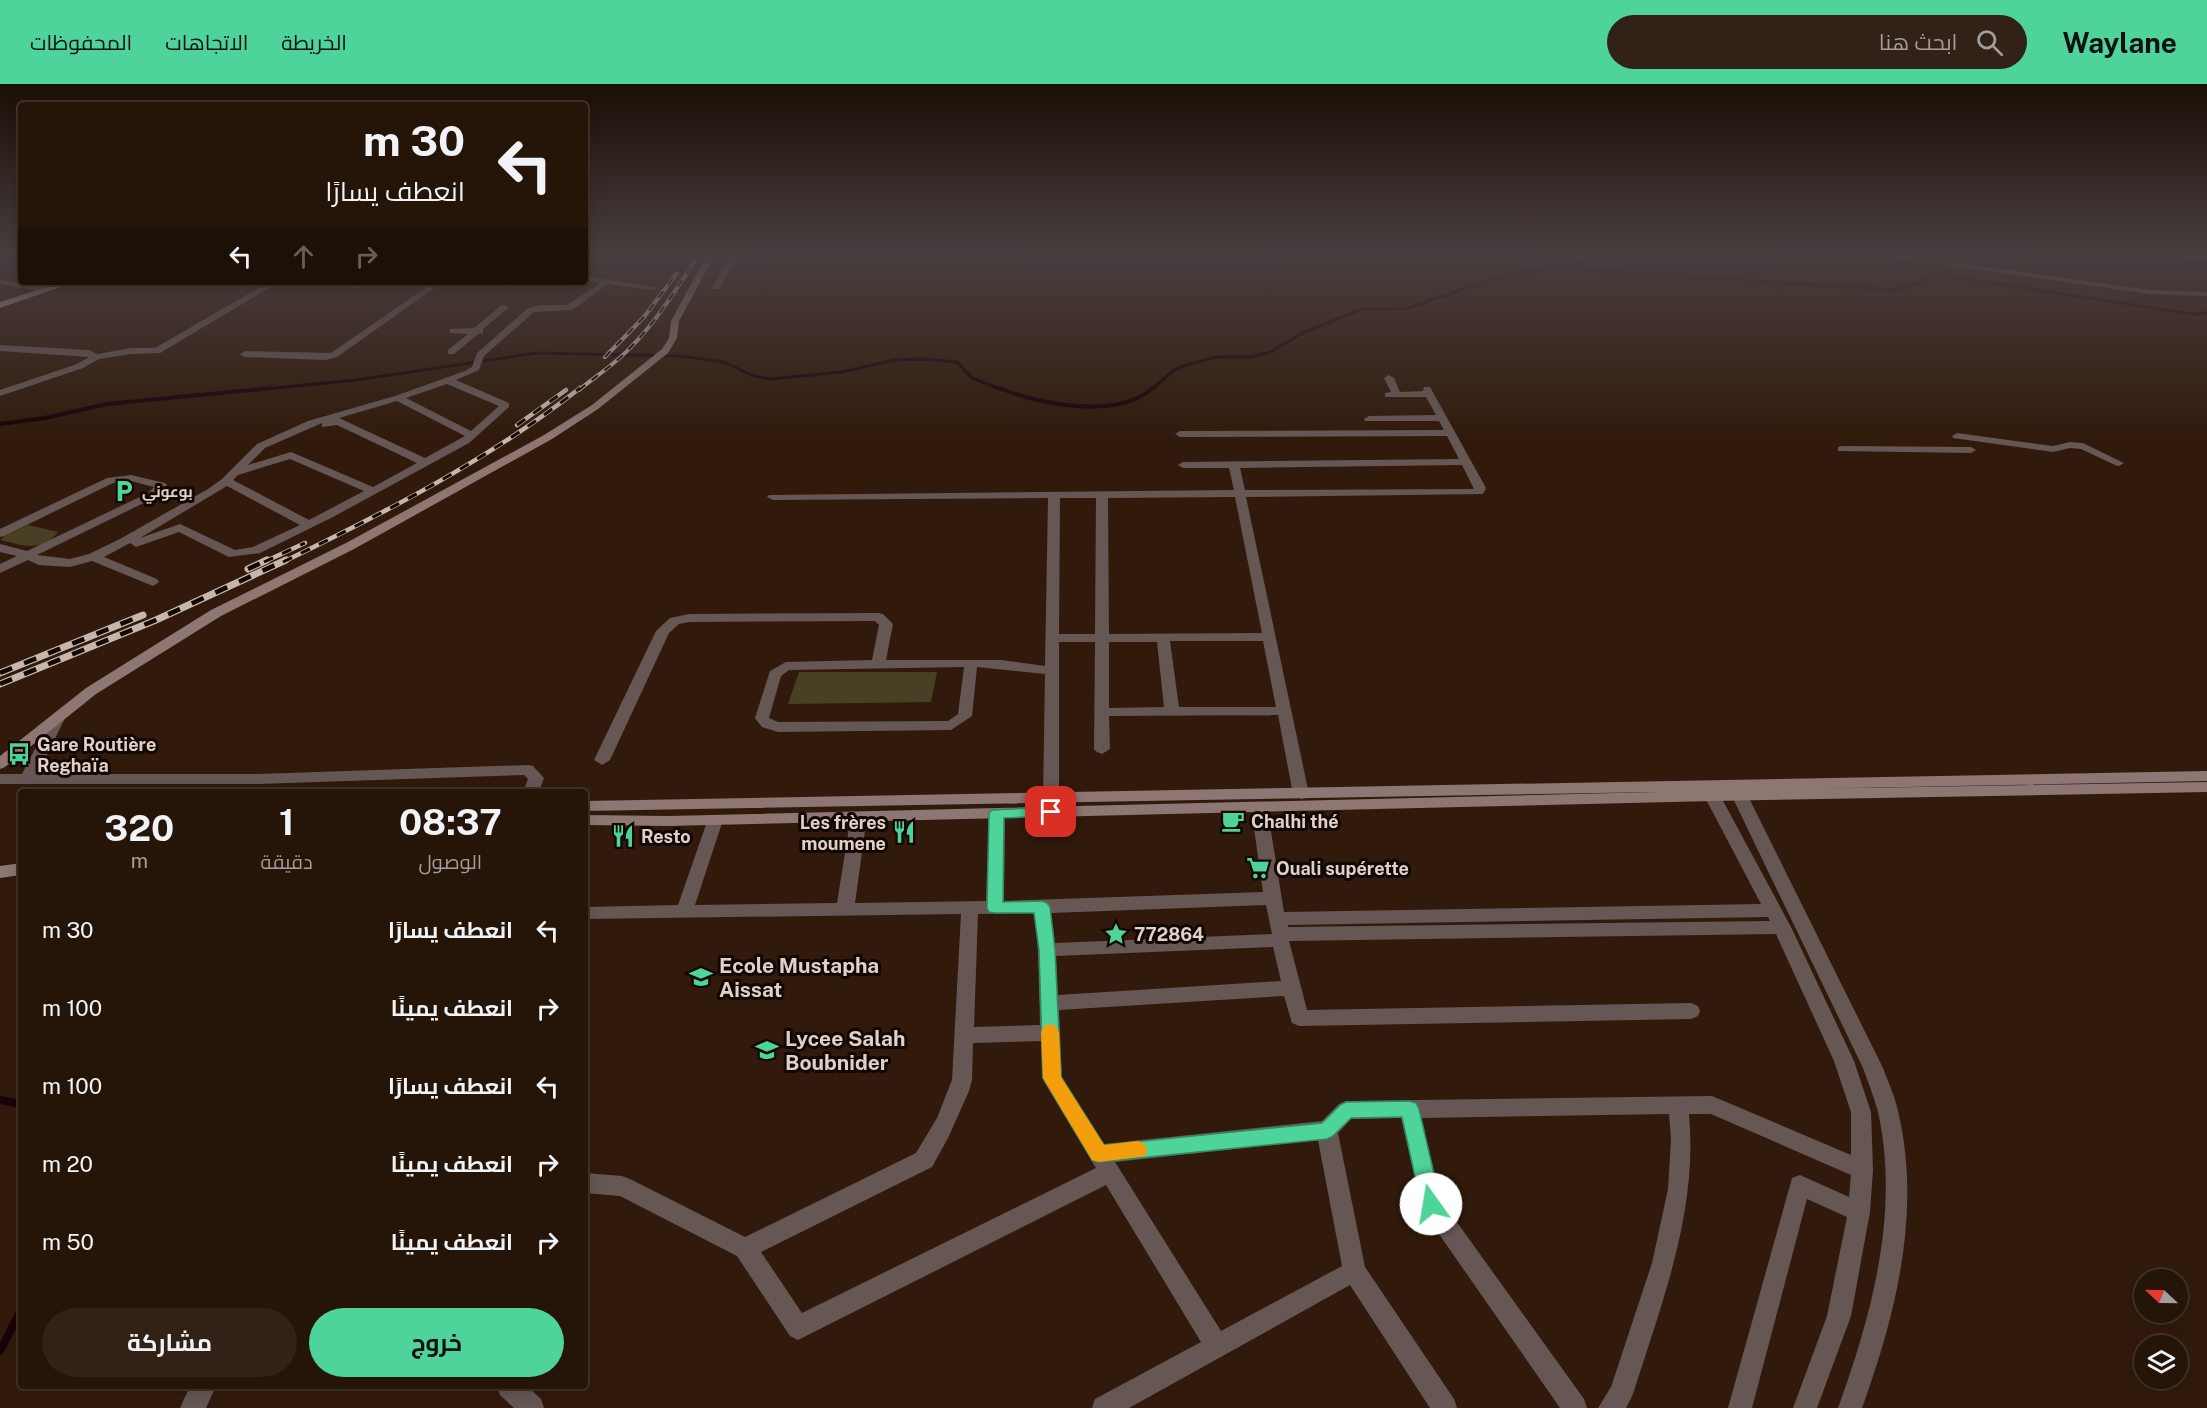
<!DOCTYPE html>
<html lang="ar">
<head>
<meta charset="utf-8">
<style>
  body { margin:0; font-family:"Public Sans",Cairo,sans-serif; background:#312116; color:#f1f3f6; direction:rtl; height:100vh; display:flex; flex-direction:column; font-size:22px; white-space:nowrap }
  * { box-sizing:border-box; margin:0 }
  p { font-size:20px; color:#a39e9c }
  .icon { flex:none; width:33px; height:33px; fill:none; stroke:currentColor; stroke-width:2; stroke-linecap:round; stroke-linejoin:round }
  .map { position:relative; flex:1; overflow:hidden; direction:ltr }
  .sheet { position:absolute; left:18px; top:705px; width:570px; height:600px; display:flex; flex-direction:column; background:#251408; border-radius:6px; box-shadow:0 3px 15px #0003,0 0 0 2px #423329; direction:rtl }
  .sheet>* { flex:none }
  .banner { position:absolute; left:18px; top:18px; width:570px; height:183px; border-radius:6px; box-shadow:0 3px 15px #0003,0 0 0 2px #423329; direction:rtl; background:#251408; color:#f1f3f6; overflow:hidden }
  .needle { width:39px; rotate:292deg }
  .fabs { position:absolute; left:2134px; top:1185px; display:grid; gap:12px }
  .fabs a { display:grid; place-items:center; width:54px; height:54px; border-radius:50%; background:#251408; box-shadow:0 3px 15px #0003,0 0 0 2px #423329; font-size:30px }
  .pin { position:absolute; display:grid; place-items:center; width:51px; height:51px; color:#fff; margin:-26px; border-radius:12px; box-shadow:0 3px 9px #0006 }
  .me { position:absolute; width:66px; margin:-33px; rotate:347deg; stroke-linejoin:round; filter:drop-shadow(0 0 4px #0008) }
  .turn { display:flex; align-items:center; gap:21px; height:126px; padding:0 24px; font-size:27px }
  .turn .icon { width:78px; height:78px; stroke-width:2.5 }
  .turn b { display:block; font-size:42px; line-height:51px }
  .lanes { display:flex; align-items:center; height:57px; padding:0 24px; background:#0003; justify-content:center; gap:30px; direction:ltr }
  .lanes .off { opacity:.35 }
  .eta { display:flex; justify-content:space-evenly; align-items:center; height:102px; text-align:center }
  .eta b { font-size:36px; font-weight:700; line-height:42px }
  .button { display:flex; gap:12px; margin-top:auto; padding:12px 24px }
  .button a { flex:1; height:69px; border-radius:36px; background:#4ed39a; color:#111; font-size:24px; font-weight:700; line-height:69px; text-align:center }
  .button a+a { background:#312116; color:#f1f3f6 }
  ul { padding:0; list-style:none }
  li { display:flex; align-items:center; gap:18px; height:78px; padding:0 24px }
  li div { flex:1 }
  li b { display:block; font-size:22px }
  li em { font-style:normal }
  header { display:flex; align-items:center; gap:36px; box-sizing:border-box; height:84px; padding:0 30px; background:#4ed39a; color:#111 }
  header strong { font-size:28px }
  nav { display:flex; gap:33px; margin-inline-start:auto; font-size:21px }
  .search { width:420px; height:54px; background:#312116; display:flex; align-items:center; gap:15px; box-sizing:border-box; padding:0 21px; border-radius:33px; color:#a39e9c; font-size:22px }
  .map>svg:first-child { display:block }
</style>
</head>
<body>
<header>
<strong>Waylane</strong>
<div class="search"><svg class="icon" aria-label="search" viewBox="0 0 24 24"><circle cx="10" cy="10" r="6"/><path d="M15 15l6 6"/></svg>ابحث هنا</div>
<nav><a>الخريطة</a><a>الاتجاهات</a><a>المحفوظات</a></nav>
</header>
<div class="map">
<svg width="2207" height="1324" viewBox="0 0 2207 1324">
  <rect width="100%" height="100%" fill="#311a0b"/>
  <g fill="#484025">
    <path d="M28,441L58,448C43,468 22,462 1,456L4,452Z"/>
    <path d="M799,588H937L931,618L788,620Z"/>
  </g>
  <g fill="none" stroke-linecap="round" stroke-linejoin="round">
    <g stroke="#1b0108" stroke-width="3">
      <path d="M1556,184L1894,206L1920,198L1934,190L2192,230L2207,229"/>
      <path d="M255,306L356,296L536,269L680,272L724,278L751,291L770,295L842,288L894,276L923,275L957,278L972,294L1003,306"/>
      <path d="M1151,306L1174,286L1186,281L1217,273H1251L1271,268L1302,249L1362,225L1408,224L1502,192L1618,173L1621,169"/>
    </g>
    <g stroke="#1b0108" stroke-width="4">
      <path d="M999,304C1040,320 1117,336 1153,304"/>
      <path d="M0,340L45,334L107,320L271,304"/>
    </g>
    <g stroke="#1b0108" stroke-width="8">
      <path d="M0,1016L21,1020"/>
      <path d="M0,1267L21,1226"/>
    </g>
    <g fill="#665755" fill-rule="evenodd">
      <path d="M0,169H6L0,175Z"/>
      <path d="M731,169H739L719,205H713L712,203Z"/>
      <path d="M1863,169L1917,173L2150,206L2207,208V212L2150,210Z"/>
      <path d="M2153,169L2207,172V176L2156,171Z"/>
      <path d="M585,192L657,204L653,206L608,200L572,226L534,228L484,272L479,286L456,296L509,319V323L469,359L333,433L260,469L229,473L179,448L136,463L130,459L104,473L157,495L159,498L153,502L92,477L70,483L39,481L28,476L0,489V480L17,472L0,468V460L27,467L148,409L154,403L131,397L113,399L4,452L0,453V445L107,394L131,391L165,399L167,401L156,413L37,471L70,475L89,470L120,455L208,405L222,395L257,360L308,337L395,312L465,287L472,283L477,269L528,224L541,221H567L600,199L585,196ZM447,300L499,322L471,347L406,314ZM397,317L465,352L425,374L339,334ZM322,339V343L337,341L417,379L373,403L291,368L248,381L265,364ZM290,375L364,407L309,436L233,396L238,391ZM227,402L300,441L253,463L235,466L180,440L140,454Z"/>
      <path d="M0,196L47,204L51,206L47,208L0,200Z"/>
      <path d="M269,198H279L160,269L131,270L99,275L83,284L0,312V306L77,280L89,273L0,267V261L89,266L97,270L131,264H155Z"/>
      <path d="M356,198H365L358,204H352L351,202Z"/>
      <path d="M434,198H443L337,273L326,276L245,273L240,270L245,267L331,269Z"/>
      <path d="M502,221L509,223L483,245V249L478,250L454,270H448V266L468,250L450,249V245L474,244Z"/>
      <path d="M1389,291L1394,294L1400,308L1423,307L1424,303H1430L1486,404L1483,410L1246,413L1309,710L1307,714L1301,715L1293,710L1278,631L1109,632L1110,665L1102,670L1097,668L1094,665L1095,558H1059V714L1057,718H1045L1043,714L1045,590L977,583L972,632L951,646L778,648L762,643L755,634L770,587L786,578L872,576L879,541L875,537L689,538L679,540L669,549L610,676L602,681L594,676L656,547L670,534L689,530L878,529L883,530L893,540L886,576H1001L1045,582L1048,414L773,416L767,413L769,411L1234,406L1229,384H1183L1178,381L1183,378L1459,375L1447,352L1180,353L1175,350L1180,347L1444,346L1439,337H1365L1364,335L1369,332L1436,331L1426,313H1385V309L1391,308L1384,294ZM1462,381L1474,405L1245,406L1240,384ZM1235,413L1262,549L1109,550L1108,414ZM1060,414H1096L1095,550H1059ZM1170,557H1263L1276,623H1179ZM1109,558H1157L1164,623L1109,624ZM964,583L958,630L948,637L778,638L769,634L781,592L789,586Z"/>
      <path d="M1957,349L2053,362L2070,358L2083,359L2124,379L2119,382L2115,381L2081,365L2070,364L2053,368L1953,354L1952,352Z"/>
      <path d="M1842,362L1971,363L1976,366L1971,369L1838,367V363Z"/>
      <path d="M58,630L65,634L38,690H258L528,681L533,682L544,694L539,708H523L528,695L524,691L258,700H0V690H22L51,634Z"/>
      <path d="M1707,697L1715,702L1791,843L1854,977L1871,1028L1873,1086L1870,1128L1851,1232L1817,1324H1793L1827,1232L1847,1133L1807,1115L1752,1324H1728L1792,1094L1800,1091L1849,1113L1851,1091L1711,1030H1689C1698,1128 1662,1218 1633,1310L1626,1324H1598L1611,1303L1652,1179L1668,1105L1671,1055L1669,1030L1421,1034L1441,1116L1584,1315L1587,1324H1560L1423,1127L1401,1034L1351,1035L1338,1049L1365,1183L1454,1315L1457,1324H1430L1350,1201L1129,1324H1092L1095,1315L1201,1258L1106,1101L798,1256L790,1252L737,1172L620,1112L585,1109V1089L622,1092L630,1095L745,1153L916,1069L937,1034L952,996L961,830L585,835V823L678,821L709,732H721L723,736L695,821L837,819L851,732L853,728H865L867,732L855,819L986,817L989,729L991,725H1003L1005,729L1004,817L1263,808L1251,723L1253,719H1265L1267,723L1284,828L1761,820L1699,702ZM1266,821L1272,850L1055,859L1051,829ZM1034,829L1038,866L1040,941L974,943L978,830ZM1768,833L1770,837L1288,843V841ZM1776,850L1834,977L1851,1028V1071L1712,1012L1346,1017L1339,1020L1322,1037L1104,1060L1062,993L1059,926L1284,912L1292,939L1299,942L1691,935L1698,932L1700,927L1698,922L1691,919L1307,926L1289,857ZM1273,863L1281,897L1058,911L1056,872ZM1041,957L1042,994L1096,1084L802,1229L761,1168L932,1083L948,1054L969,1007L972,996L973,959ZM1318,1056L1342,1182L1221,1247L1115,1078Z"/>
      <path d="M1735,697L1743,702L1883,984C1888,998 1895,1012 1898,1027C1922,1127 1896,1230 1862,1324H1838C1872,1230 1900,1128 1878,1028C1874,1013 1868,998 1863,984L1727,702Z"/>
      <path d="M190,1302H216L206,1324H180Z"/>
      <path d="M497,1302H527L541,1315L544,1324H514L500,1311Z"/>
    </g>
    <g fill="#8e7673" fill-rule="evenodd">
      <path d="M708,169H716L679,237L677,254L668,269L598,325L552,355L354,465L221,532L96,610L5,683L0,685V672L86,604L211,526L346,459L544,351L592,321L662,265L669,254L671,237Z"/>
      <path d="M2207,687V697L1802,705L2207,698V708L1713,717L669,742L585,741V731L669,732L1658,708L585,727V717Z"/>
      <path d="M21,779V791L0,794V782Z"/>
    </g>
    <path fill="#ad8e8a" fill-rule="evenodd" d="M63,198H75L0,224V218Z"/>
    <g stroke="#c7b6ac" stroke-width="4">
      <g id="rail-far2">
        <path d="M605,273L644,233L677,189"/>
        <path d="M579,306C596,292 615,280 630,264C658,236 678,202 700,169"/>
      </g>
    </g>
    <g stroke="#c7b6ac" stroke-width="4.5">
      <g id="rail-far1">
        <path d="M517,341L566,306"/>
        <path d="M264,478L305,459"/>
        <path d="M283,478C386,428 490,375 580,304"/>
      </g>
    </g>
    <g stroke="#c7b6ac" stroke-width="7">
      <g id="rail">
        <path d="M248,485L267,476"/>
        <path d="M0,589L143,531"/>
        <path d="M0,600L156,536L286,476"/>
      </g>
    </g>
    <use href="#rail-far2" stroke="#110703" stroke-width="2" stroke-dasharray="8" stroke-linecap="butt"/>
    <use href="#rail-far1" stroke="#110703" stroke-width="3" stroke-dasharray="10" stroke-linecap="butt"/>
    <use href="#rail" stroke="#110703" stroke-width="4.5" stroke-dasharray="13" stroke-linecap="butt"/>
  </g>
  <linearGradient id="sky" x2="0" y2="1"><stop stop-color="#1b0e06"/><stop offset="0.48" stop-color="#483e3f"/><stop offset="1" stop-color="#483e3f" stop-opacity="0"/></linearGradient>
  <rect width="2207" height="355" fill="url(#sky)"/>
  <path fill="#4ed39a" stroke="#338964" stroke-width="1.5" d="M1051,723L1056,725L1058,728L1056,732L1004,734L1003,818L1042,817L1047,819L1050,823L1055,866L1061,993L1104,1061L1322,1039L1340,1021L1346,1018L1409,1017L1416,1019L1419,1025L1441,1120L1438,1127L1431,1129L1424,1127L1421,1120L1402,1033L1351,1034L1333,1052L1327,1055L1099,1078L1092,1076L1043,994L1039,866L1034,829H995L989,828L987,824L989,729L992,726Z"/>
  <path fill="#f59e0b" d="M1050,940L1056,942L1059,948L1061,993L1104,1061L1138,1057L1145,1060L1147,1066L1145,1072L1099,1078L1092,1076L1043,994L1041,948L1044,942Z"/>
  <defs>
    <g id="parking-bare" transform="scale(1.8)"><path d="M-3.5-5.5H1a3.5 3.5 0 0 1 0 7H-1V5.5H-3.5ZM-1-3.4V-.6H.8a1.4 1.4 0 0 0 0-2.8Z" fill="#4ed39a" stroke="#110703" stroke-width="2.5" paint-order="stroke"/></g>
    <g id="bus-bare" transform="scale(1.8)"><path d="M-5-6H5V4H4V6H2V4H-2V6H-4V4H-5ZM-3.5-4V0h7V-4ZM-3.5 1.2v1.5H-2V1.2ZM2 1.2v1.5H3.5V1.2Z" fill="#4ed39a" stroke="#110703" stroke-width="2.5" paint-order="stroke"/></g>
    <g id="cafe-bare" transform="scale(1.8)"><path d="M-5.5-4.5H6V0H3Q3 3.5 0 3.5H-2.5Q-5.5 3.5-5.5 0ZM3-3.2v2h1.7v-2ZM-6 4.5H4V6H-6Z" fill="#4ed39a" stroke="#110703" stroke-width="2.5" paint-order="stroke"/></g>
    <g id="restaurant-bare" transform="scale(1.8)"><path d="M-5-6h1v4h1v-4h1v4h1v-4h1v5L-1.5 .5V6h-2V.5L-5-1ZM5-6V6H3V1.5H1.5Q1.5-4 5-6Z" fill="#4ed39a" stroke="#110703" stroke-width="2.5" paint-order="stroke"/></g>
    <g id="supermarket-bare" transform="scale(1.8)"><path d="M-6-5.5h2.5l.6 2H6L4.5 2H-2.5L-4.4-4H-6ZM-1.5 3.2a1.3 1.3 0 1 0 .1 0ZM3 3.2a1.3 1.3 0 1 0 .1 0Z" fill="#4ed39a" stroke="#110703" stroke-width="2.5" paint-order="stroke"/></g>
    <g id="sight-bare" transform="scale(1.8)"><path d="M0-6L1.8-2.2L6-1.7L2.9 1.2L3.7 5.4L0 3.3L-3.7 5.4L-2.9 1.2L-6-1.7L-1.8-2.2Z" fill="#4ed39a" stroke="#110703" stroke-width="2.5" paint-order="stroke"/></g>
    <g id="school-bare" transform="scale(1.8)"><path d="M0-5L7-2L0 1L-7-2ZM-4 1L0 2.5L4 1V4Q0 6-4 4Z" fill="#4ed39a" stroke="#110703" stroke-width="2.5" paint-order="stroke"/></g>
  </defs>
  <g fill-rule="evenodd">
    <use href="#parking-bare" x="124" y="407"/>
    <use href="#bus-bare" x="19" y="670"/>
    <use href="#cafe-bare" x="1233" y="737"/>
    <use href="#restaurant-bare" x="904" y="748"/>
    <use href="#restaurant-bare" x="623" y="752"/>
    <use href="#supermarket-bare" x="1258" y="784"/>
    <use href="#sight-bare" x="1116" y="850"/>
    <use href="#school-bare" x="701" y="893"/>
    <use href="#school-bare" x="767" y="966"/>
  </g>
  <g text-anchor="middle" dominant-baseline="central" stroke-width="6" stroke-linejoin="round" paint-order="stroke">
    <g font-size="15" font-weight="bold" fill="#e1d0c7" stroke="#110703" text-anchor="start">
      <text x="142" y="407">بوعوني</text>
    </g>
    <g font-size="18" font-weight="bold" fill="#e1d0c7" stroke="#110703" text-anchor="start">
      <text x="37" y="660">Gare Routière<tspan x="37" dy="21">Reghaïa</tspan></text>
      <text x="1251" y="737">Chalhi thé</text>
      <text x="886" y="738" text-anchor="end">Les frères<tspan x="886" dy="21">moumene</tspan></text>
      <text x="641" y="752">Resto</text>
      <text x="1276" y="784">Ouali supérette</text>
      <text x="1134" y="850">772864</text>
    </g>
    <g font-size="21" font-weight="bold" fill="#e1d0c7" stroke="#110703" text-anchor="start">
      <text x="719" y="881">Ecole Mustapha<tspan x="719" dy="24">Aissat</tspan></text>
      <text x="785" y="954">Lycee Salah<tspan x="785" dy="24">Boubnider</tspan></text>
    </g>
  </g>
</svg>
<div class="fabs">
<a><svg class="needle" viewBox="-14 -14 28 28"><path d="M0-13l5 13h-10z" fill="#e53935"/><path d="M0 13l5-13h-10z" fill="#a39e9c"/></svg></a>
<a><svg class="icon" aria-label="layers" viewBox="0 0 24 24"><path d="M12 4l9 5-9 5-9-5zM3 14l9 5 9-5"/></svg></a>
</div>
<div class="pin" style="left:1051px;top:728px;background:#d93025"><svg class="icon" aria-label="arrive" viewBox="0 0 24 24"><path d="M6 21V4h12l-3 4 3 4H6"/></svg></div>
<svg class="me" style="left:1431px;top:1120px" viewBox="-20 -20 40 40"><circle r="19" fill="#fff"/><path d="M0-13L10 11 0 6-10 11z" fill="#4ed39a"/></svg>
<div class="banner">
<div class="turn"><svg class="icon" aria-label="left" viewBox="0 0 24 24"><path d="M17 20v-9H6M10 6l-5 5 5 5"/></svg><div><b>30 m</b>انعطف يسارًا</div></div>
<div class="lanes"><svg class="icon" aria-label="left" viewBox="0 0 24 24"><path d="M17 20v-9H6M10 6l-5 5 5 5"/></svg><svg class="icon off" aria-label="ahead" viewBox="0 0 24 24"><path d="M12 20V5M6 11l6-6 6 6"/></svg><svg class="icon off" aria-label="right" viewBox="0 0 24 24"><path d="M7 20v-9h11M14 6l5 5-5 5"/></svg></div>
</div>
<section class="sheet">
<div class="eta">
<div><b>08:37</b><p>الوصول</p></div>
<div><b>1</b><p>دقيقة</p></div>
<div><b>320</b><p>m</p></div>
</div>
<ul>
<li><svg class="icon" aria-label="left" viewBox="0 0 24 24"><path d="M17 20v-9H6M10 6l-5 5 5 5"/></svg><div><b>انعطف يسارًا</b></div><em>30 m</em></li>
<li><svg class="icon" aria-label="right" viewBox="0 0 24 24"><path d="M7 20v-9h11M14 6l5 5-5 5"/></svg><div><b>انعطف يمينًا</b></div><em>100 m</em></li>
<li><svg class="icon" aria-label="left" viewBox="0 0 24 24"><path d="M17 20v-9H6M10 6l-5 5 5 5"/></svg><div><b>انعطف يسارًا</b></div><em>100 m</em></li>
<li><svg class="icon" aria-label="right" viewBox="0 0 24 24"><path d="M7 20v-9h11M14 6l5 5-5 5"/></svg><div><b>انعطف يمينًا</b></div><em>20 m</em></li>
<li><svg class="icon" aria-label="right" viewBox="0 0 24 24"><path d="M7 20v-9h11M14 6l5 5-5 5"/></svg><div><b>انعطف يمينًا</b></div><em>50 m</em></li>
</ul>
<div class="button"><a>خروج</a><a>مشاركة</a></div>
</section>
</div>
</body>
</html>
